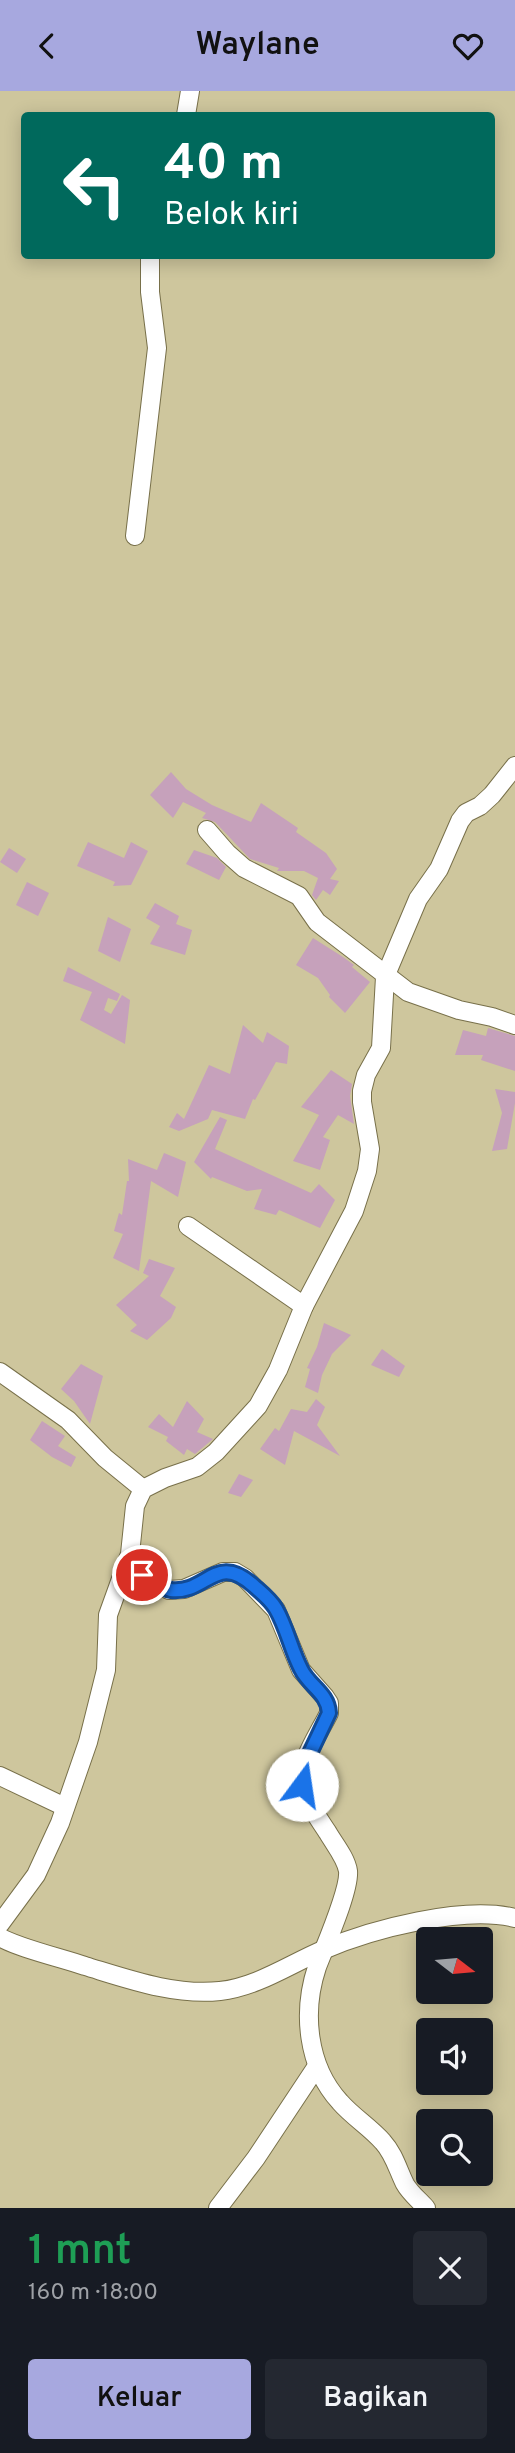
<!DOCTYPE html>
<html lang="id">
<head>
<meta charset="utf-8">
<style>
  body { margin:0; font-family:Overpass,sans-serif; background:#242831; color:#f1f3f6; height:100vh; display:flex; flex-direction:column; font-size:26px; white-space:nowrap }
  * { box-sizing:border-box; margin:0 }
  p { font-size:23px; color:#9ea1a6 }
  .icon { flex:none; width:38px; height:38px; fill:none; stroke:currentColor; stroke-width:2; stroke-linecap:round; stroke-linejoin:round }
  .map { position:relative; height:2117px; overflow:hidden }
  .sheet { display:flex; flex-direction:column; background:#171b24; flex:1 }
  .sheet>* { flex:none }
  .top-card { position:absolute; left:21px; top:21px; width:474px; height:147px; border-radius:7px; box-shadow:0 4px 18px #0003; background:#00695c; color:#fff; overflow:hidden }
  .needle { width:46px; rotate:106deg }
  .fabs { position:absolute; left:416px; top:1836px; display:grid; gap:14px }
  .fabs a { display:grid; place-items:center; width:77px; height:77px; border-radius:7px; background:#171b24; box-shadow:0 4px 18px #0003; font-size:35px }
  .pin { position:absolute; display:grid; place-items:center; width:60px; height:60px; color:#fff; margin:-30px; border:4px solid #fff; border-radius:50%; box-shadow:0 2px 7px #0007 }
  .me { position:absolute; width:77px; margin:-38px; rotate:14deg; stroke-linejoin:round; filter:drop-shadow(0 0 5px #0008) }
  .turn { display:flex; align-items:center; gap:24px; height:147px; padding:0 28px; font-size:32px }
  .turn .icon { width:91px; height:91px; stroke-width:2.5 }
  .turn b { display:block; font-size:49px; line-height:60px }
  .round { display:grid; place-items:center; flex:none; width:74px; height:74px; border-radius:7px; background:#242831 }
  .headline { display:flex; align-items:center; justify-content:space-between; height:119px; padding:0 28px }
  h1 { font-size:42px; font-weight:600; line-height:52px; color:#1e9e55 }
  .action { display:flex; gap:14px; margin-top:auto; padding:14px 28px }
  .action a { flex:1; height:80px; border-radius:7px; background:#a7a8df; color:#111; font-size:28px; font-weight:600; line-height:80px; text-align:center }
  .action a+a { background:#242831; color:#f1f3f6 }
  header { display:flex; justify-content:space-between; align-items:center; height:91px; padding:0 28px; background:#a7a8df; color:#111; font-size:32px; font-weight:600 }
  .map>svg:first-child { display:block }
</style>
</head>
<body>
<header><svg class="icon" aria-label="back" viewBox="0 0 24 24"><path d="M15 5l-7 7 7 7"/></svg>Waylane<svg class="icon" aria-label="heart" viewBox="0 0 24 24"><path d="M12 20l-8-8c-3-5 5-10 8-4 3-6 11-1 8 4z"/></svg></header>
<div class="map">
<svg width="515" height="2117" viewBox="0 0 515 2117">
  <rect width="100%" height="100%" fill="#cec69d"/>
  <g fill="#c6a1bb">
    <path d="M171,681L186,698L212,714L251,731L261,712L298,737L296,741L326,762L337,778L330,788L339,790L330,804L323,799L316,809L312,804L318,787L304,780H277L279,777L250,768L215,731L202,727L206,722L183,711L173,727L150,704Z"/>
    <path d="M88,751L124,767L131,751L148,760L131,794L113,795L115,791L77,775Z"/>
    <path d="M9,757L26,768L17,782L0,771Z"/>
    <path d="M194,759L217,767L226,776L219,789L186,773Z"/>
    <path d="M27,791L49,802L38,825L16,814Z"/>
    <path d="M155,812L179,825L176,833L192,839L185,864L150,853L160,835L146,827Z"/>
    <path d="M108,826L131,838L120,871L98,860Z"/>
    <path d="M313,847L343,866L354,874L352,876L370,891L345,922L329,906L330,904L318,887L296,874Z"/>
    <path d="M68,876L120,903L117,910L108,907L104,919L111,923L122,904L130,909L125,953L80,929L92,901L63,890Z"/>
    <path d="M243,934L263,952L267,941L289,955L287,973L276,971L255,1009L253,1008L245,1028L212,1019L208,1028L179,1040L169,1036L177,1022L184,1028L209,974L230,983Z"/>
    <path d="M488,937L515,945V980L481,969L483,964H455L463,939L486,945Z"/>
    <path d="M331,979L352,993L350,1005L354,1033L338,1024L323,1046L330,1049L320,1079L293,1070L319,1024L301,1016Z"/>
    <path d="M495,998L515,1001V1012L507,1058L492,1060L502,1022Z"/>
    <path d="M220,1026L227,1029L215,1058L311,1102L319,1093L335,1109L320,1137L279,1119L276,1124L254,1118L262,1098L247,1100L212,1086L211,1088L194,1071Z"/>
    <path d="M164,1062L186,1071L178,1106L151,1090L139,1180L113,1167L123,1143L114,1140L119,1122L122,1124L127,1090H129L128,1068L157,1079Z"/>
    <path d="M149,1168L175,1177L160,1205L176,1216L171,1227L147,1249L130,1240L137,1234L116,1214L149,1185L143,1182Z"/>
    <path d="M324,1232L351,1244L332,1263L322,1284L318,1302L305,1296L310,1278L307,1277L317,1256Z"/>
    <path d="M382,1258L405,1275L399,1286L371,1274Z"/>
    <path d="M81,1273L103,1285L90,1333L74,1310L61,1298Z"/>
    <path d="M316,1308L325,1316L317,1334L340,1365L294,1340L285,1374L260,1358L275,1337L279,1340L291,1318L307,1321Z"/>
    <path d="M187,1310L204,1328L197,1341L213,1348L195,1363L187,1358L184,1364L166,1350L168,1346L148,1336L159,1323L173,1336Z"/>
    <path d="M42,1330L65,1345L58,1355L76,1366L71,1376L52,1366L30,1349Z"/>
    <path d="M239,1383L253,1389L241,1406L228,1402Z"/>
  </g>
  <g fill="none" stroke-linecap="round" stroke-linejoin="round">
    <g stroke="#78704a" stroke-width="20">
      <g id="street">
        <path d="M186,24L190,0"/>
        <path d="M135,445L157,257L150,201V164"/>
        <path d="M207,739L227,762L244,777L299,805L317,831L408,901L459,919L492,926L515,934"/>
        <path d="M188,1135L304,1215"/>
        <path d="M0,1281L68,1329L105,1367L143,1398"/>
        <path d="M126,1474L169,1499L184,1498L223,1481H235L245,1487L276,1519L301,1579L325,1606L329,1612V1622C320,1641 296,1675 302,1696C307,1712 319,1728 328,1742C335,1754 346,1767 348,1780C350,1799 325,1855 317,1876C302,1921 307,1975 340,2011C353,2026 370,2036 383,2051C394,2063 398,2079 405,2093C410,2102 419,2109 426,2117"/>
        <path d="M0,1685L65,1716"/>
        <path d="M0,1833L36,1784L60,1732L88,1651L106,1579L108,1524L130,1463L135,1415L143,1398L165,1387L197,1376L216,1361L258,1315L278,1279L304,1215L354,1120L367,1080L370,1058L362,1011V1000L366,984L381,957L385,886L418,808L439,778L460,730L466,722L480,715L492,704L515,675"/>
        <path d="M0,1846C15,1856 65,1868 85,1875C128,1888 175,1905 220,1900C257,1896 290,1873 323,1859C372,1838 464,1814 515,1827"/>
        <path d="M218,2117L256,2067L317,1975"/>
      </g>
    </g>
    <use href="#street" stroke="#fff" stroke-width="18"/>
  </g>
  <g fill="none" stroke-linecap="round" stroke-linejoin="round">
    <g stroke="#114b97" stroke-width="18">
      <path id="route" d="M142,1484C151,1489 161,1497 171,1499C207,1503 216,1460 254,1495C262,1502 271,1509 276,1518C287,1537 291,1559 301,1578C309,1595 328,1602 329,1622L302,1679V1694"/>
    </g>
    <use href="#route" stroke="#1a73e8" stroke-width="12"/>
  </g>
</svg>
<div class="fabs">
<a><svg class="needle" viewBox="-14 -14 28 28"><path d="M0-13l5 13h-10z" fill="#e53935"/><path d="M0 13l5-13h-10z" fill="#9ea1a6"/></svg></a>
<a><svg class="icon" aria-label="sound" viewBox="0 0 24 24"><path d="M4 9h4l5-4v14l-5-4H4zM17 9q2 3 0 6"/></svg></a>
<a><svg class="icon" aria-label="search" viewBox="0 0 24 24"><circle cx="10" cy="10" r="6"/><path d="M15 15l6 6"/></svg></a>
</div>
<div class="pin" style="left:142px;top:1484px;background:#d93025"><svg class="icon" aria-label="arrive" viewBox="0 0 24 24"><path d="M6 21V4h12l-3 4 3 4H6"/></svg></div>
<svg class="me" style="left:302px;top:1694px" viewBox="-20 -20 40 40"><circle r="19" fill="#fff"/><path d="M0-13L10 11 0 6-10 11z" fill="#1a73e8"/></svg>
<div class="top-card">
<div class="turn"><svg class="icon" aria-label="left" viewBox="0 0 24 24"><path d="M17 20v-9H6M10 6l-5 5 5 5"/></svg><div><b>40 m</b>Belok kiri</div></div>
</div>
</div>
<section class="sheet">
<div class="headline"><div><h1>1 mnt</h1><p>160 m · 18:00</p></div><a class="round"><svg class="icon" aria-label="close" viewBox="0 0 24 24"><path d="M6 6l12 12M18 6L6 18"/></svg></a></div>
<div class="action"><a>Keluar</a><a>Bagikan</a></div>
</section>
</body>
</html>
